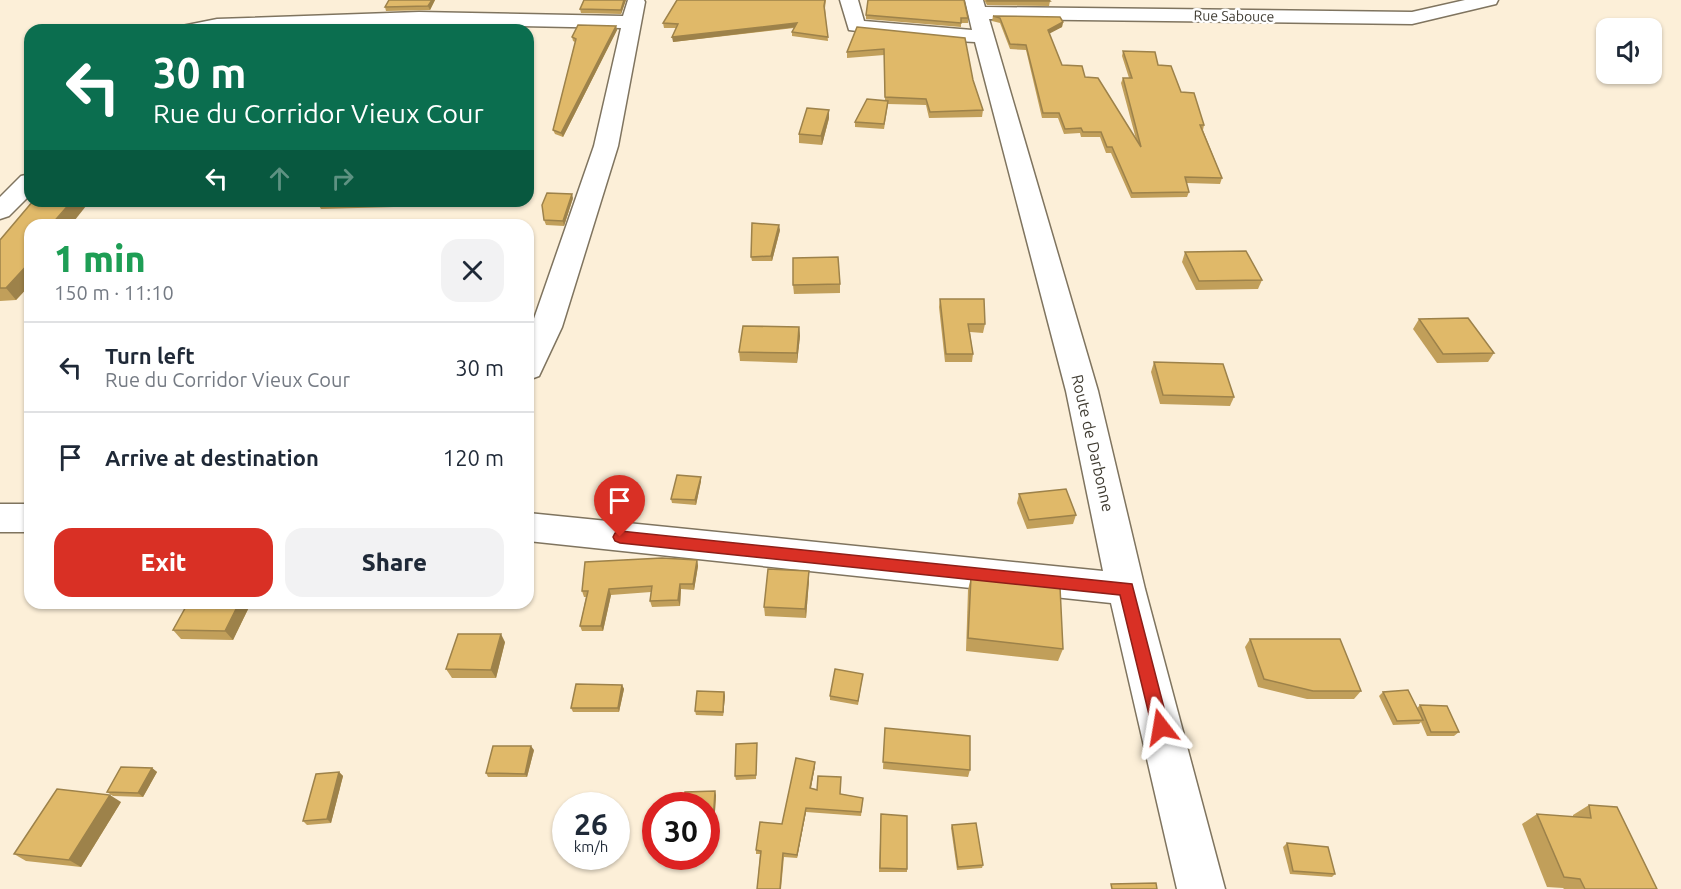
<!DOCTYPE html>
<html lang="en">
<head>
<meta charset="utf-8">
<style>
  body { margin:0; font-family:Ubuntu,sans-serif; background:#f2f2f3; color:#1f2937; height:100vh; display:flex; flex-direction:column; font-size:22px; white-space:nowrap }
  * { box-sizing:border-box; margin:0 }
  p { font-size:20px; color:#747a83 }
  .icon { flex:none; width:33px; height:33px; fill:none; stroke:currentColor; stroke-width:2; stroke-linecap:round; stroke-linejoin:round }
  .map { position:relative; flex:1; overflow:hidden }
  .drawer { position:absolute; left:24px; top:219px; width:510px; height:390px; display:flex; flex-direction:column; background:#fff; border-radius:18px; box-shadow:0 2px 4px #0004 }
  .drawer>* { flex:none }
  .guide { position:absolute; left:24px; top:24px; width:510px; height:183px; border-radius:18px; box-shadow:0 2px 4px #0004; background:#0b6e4f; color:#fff; overflow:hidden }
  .tools { position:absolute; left:1596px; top:18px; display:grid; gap:12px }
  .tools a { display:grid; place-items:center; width:66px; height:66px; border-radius:12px; background:#fff; box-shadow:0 2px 4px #0004; font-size:30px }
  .speed { position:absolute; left:552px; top:792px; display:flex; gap:12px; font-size:30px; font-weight:700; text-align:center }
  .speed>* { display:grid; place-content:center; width:78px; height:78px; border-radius:50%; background:#fff; box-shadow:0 2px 4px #0004; line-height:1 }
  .speed small { font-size:15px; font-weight:400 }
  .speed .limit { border:9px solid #d22; background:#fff; color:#111 }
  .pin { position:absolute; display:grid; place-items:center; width:51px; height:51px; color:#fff; margin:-62px -26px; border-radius:50% 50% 50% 0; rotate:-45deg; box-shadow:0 0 6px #0007 }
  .pin .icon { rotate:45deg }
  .me { position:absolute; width:66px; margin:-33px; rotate:346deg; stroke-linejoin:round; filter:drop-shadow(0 0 4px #0008) }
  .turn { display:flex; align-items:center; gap:21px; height:126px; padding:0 30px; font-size:27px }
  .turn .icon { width:78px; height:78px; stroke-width:2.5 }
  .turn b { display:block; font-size:42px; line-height:51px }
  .lanes { display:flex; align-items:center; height:57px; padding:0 30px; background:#0003; justify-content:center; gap:30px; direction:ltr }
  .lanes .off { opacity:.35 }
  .round { display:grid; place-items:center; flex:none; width:63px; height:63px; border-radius:18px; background:#f2f2f3 }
  .overview { display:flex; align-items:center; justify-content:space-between; height:102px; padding:0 30px }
  h1 { font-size:36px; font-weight:800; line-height:45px; color:#1e9e55 }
  .primary-button { display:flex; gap:12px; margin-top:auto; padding:12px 30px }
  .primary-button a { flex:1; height:69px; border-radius:18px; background:#d93025; color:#fff; font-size:24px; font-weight:800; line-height:69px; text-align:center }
  .primary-button a+a { background:#f2f2f3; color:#1f2937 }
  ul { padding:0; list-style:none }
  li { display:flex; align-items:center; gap:18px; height:90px; padding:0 30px; border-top:2px solid #e0e1e3 }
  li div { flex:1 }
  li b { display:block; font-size:22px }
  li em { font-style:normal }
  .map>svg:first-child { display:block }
</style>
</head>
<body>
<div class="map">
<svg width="1681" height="889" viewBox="0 0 1681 889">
  <rect width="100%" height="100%" fill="#fcefd8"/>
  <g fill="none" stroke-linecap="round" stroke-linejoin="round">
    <g stroke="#7f745f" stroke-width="3">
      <g id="minor">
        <path d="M628,0H644L645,2L618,146L562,327L539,376L528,380V336L594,146L621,28L419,24L179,30L182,26L217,19L419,12L623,16Z"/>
        <path d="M840,0H858L864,21L972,30L965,0H983L985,7L1412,12L1465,0H1498L1496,4L1412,24L989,19L1098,391L1145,589L1225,889H1177L1111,603L528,541V513L1103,571L1066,391L975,42L921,39L849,30Z"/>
        <path d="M30,174V195L9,216L0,219V197L21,176Z"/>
        <rect x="0" y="504" width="30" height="28"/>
      </g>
    </g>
    <use href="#minor" fill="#fff" fill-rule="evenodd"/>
  </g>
  <g fill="#c19f5a">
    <path d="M389,0H435L430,10L386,11L385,7Z"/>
    <path d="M584,0H626L621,14L581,13L580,9Z"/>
    <path d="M677,0H826L825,8L828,41L792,36V32L794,28L673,42L676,28H664L663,23Z"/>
    <path d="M984,0H1049L1050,1L1049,6L987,5Z"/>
    <path d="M866,15L968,18V23H961V27L866,19Z"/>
    <path d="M993,16L1063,22L1062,27L1049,33L1062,65L1085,77L1136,139L1121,83L1123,78H1129L1122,56L1123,51L1158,65L1181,92L1204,125L1203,130L1222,178L1220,184L1186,183L1189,192L1187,197L1131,198L1111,153H1106L1100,137H1081L1080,133L1064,134L1058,118H1042L1026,50L1010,49L1000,23L992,21Z"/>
    <path d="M616,26L617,30L563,137L555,134L553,130L575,42L573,41L572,37Z"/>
    <path d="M857,27L973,80L983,110L982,117L929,118L926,105L888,104L884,129L855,127V122L885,101L884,55L847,58V52Z"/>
    <path d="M829,118L822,145L799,143V134Z"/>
    <path d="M573,198L564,226L546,225L544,220Z"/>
    <path d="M394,201V207L321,209L318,204Z"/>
    <path d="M30,225V285L16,300L0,301V240Z"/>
    <path d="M780,230L772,261H752L751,257Z"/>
    <path d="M1185,252L1262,280L1258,289L1196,290L1182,262Z"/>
    <path d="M840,284V293L794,294L793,285Z"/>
    <path d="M940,299L985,324L983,333L970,332L973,354L972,362H945L939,307Z"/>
    <path d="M1419,319L1494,353L1488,362L1437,363L1413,329Z"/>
    <path d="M799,327L800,336L797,363L740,361L739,352Z"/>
    <path d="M1154,362L1234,397L1230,406L1160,404L1151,372Z"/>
    <path d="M701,481L696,505L672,503L671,499Z"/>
    <path d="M1019,494L1076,515L1073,524L1027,529L1017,503Z"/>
    <path d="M697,560L698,566L694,590L681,589L680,606L652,607L650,601L651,592L611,595L603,631H582L580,626L586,597H584L582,591Z"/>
    <path d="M971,577L1063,649L1058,661L966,651L968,590Z"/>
    <path d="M809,580L806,618L765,616L764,607Z"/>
    <path d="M188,603H251L233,640L181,639L173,630Z"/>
    <path d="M1250,639L1361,691L1354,699H1307L1258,687L1245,647Z"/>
    <path d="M505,642L496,678H452L446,669Z"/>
    <path d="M863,674L858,705L830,700V696Z"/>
    <path d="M622,685L624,689L619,712H573L571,708Z"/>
    <path d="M724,692L725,696L723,716L696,715L695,711Z"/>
    <path d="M1383,692L1417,708L1420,705L1459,732L1454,736H1427L1421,722L1419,724L1393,725L1379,696Z"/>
    <path d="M885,728L970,770L968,777L883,769Z"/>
    <path d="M757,743L756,779L736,780L735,776Z"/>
    <path d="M534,750L527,777H488L486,773Z"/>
    <path d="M815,762V766L811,788L863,798L861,816L806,812L797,858L784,857L781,889H757L760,854H756V850L782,824Z"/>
    <path d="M152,768L157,772L143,797L113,796L107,792Z"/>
    <path d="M339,772L343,776L331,823L307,825L303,821Z"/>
    <path d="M716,795L714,828H706V806Z"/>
    <path d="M121,802L81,867L26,861L14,854Z"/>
    <path d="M1589,805L1657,889H1564L1563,888L1547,887L1522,824L1537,814L1573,817V815Z"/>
    <path d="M881,814L907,869V872H879Z"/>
    <path d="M952,825L983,865L982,868L957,870L951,828Z"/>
    <path d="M1287,843L1335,874L1332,877L1290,874L1283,847Z"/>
  </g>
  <g fill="#9d824a">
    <path d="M432,0H435L430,10L428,6Z"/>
    <path d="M624,0H626L621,14V10Z"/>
    <path d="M1063,22L1062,27L1047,35L1048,30Z"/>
    <path d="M797,23V27L673,42L672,37Z"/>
    <path d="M616,26L617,30L563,137L561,133Z"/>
    <path d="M530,108L532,115L528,124V113Z"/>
    <path d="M829,110V118L822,145L821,136Z"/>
    <path d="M572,194L573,198L564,226L563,221Z"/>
    <path d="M72,201H90L71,225H51Z"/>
    <path d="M779,225L780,230L772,261L771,256Z"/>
    <path d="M30,262V285L16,300L6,288Z"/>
    <path d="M799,327L800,336L797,363V353Z"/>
    <path d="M701,477V481L696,505L695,500Z"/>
    <path d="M697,560L698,566L694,590L693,584Z"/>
    <path d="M809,571V580L806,618L805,609Z"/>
    <path d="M680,584L681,589L680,606L678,600Z"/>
    <path d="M609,589L611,595L603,631L601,626Z"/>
    <path d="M239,603H251L233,640L225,631Z"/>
    <path d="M501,634L505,642L496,678L491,670Z"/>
    <path d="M622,685L624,689L619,712L618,708Z"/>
    <path d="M724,692L725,696L723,716V712Z"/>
    <path d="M531,746L534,750L527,777L525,774Z"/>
    <path d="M815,762V766L810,792V788Z"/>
    <path d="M152,768L157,772L143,797L138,793Z"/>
    <path d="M339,772L343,776L331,823L327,819Z"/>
    <path d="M715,791L716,795L714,828L713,824Z"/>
    <path d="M110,795L121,802L81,867L69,860Z"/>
    <path d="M806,808V812L797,858V855Z"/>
  </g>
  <g fill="#e0b969" stroke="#9d824a" stroke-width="1.5">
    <path d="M389,0H432L428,6L385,7Z"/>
    <path d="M584,0H624L621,10L580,9Z"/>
    <path d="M677,0H825L824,6L828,37L792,32L797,23L672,37L678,24L663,23Z"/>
    <path d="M868,0H964L968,18H961V23L866,15Z"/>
    <path d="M987,0H1049L1050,1H987Z"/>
    <path d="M993,16L1060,17L1063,22L1048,30L1062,65L1082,66L1085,77L1098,78L1141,147L1123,78H1132L1123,51L1155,52L1158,65L1171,66L1181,92L1194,93L1204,125H1200L1222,178L1185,177L1189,192L1132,193L1112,147H1107L1101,132H1083L1081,128L1065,129L1059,113H1043L1026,45L1010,44L1000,18Z"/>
    <path d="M578,25L616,26L561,133L553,130L576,39L572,37Z"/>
    <path d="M857,27L965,38L973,80L983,110L930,112L926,99L885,97L884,49L847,52Z"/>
    <path d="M867,99L888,101L884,124L855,122Z"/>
    <path d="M807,108L829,110L821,136L799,134Z"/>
    <path d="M547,193L572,194L563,221L544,220L542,205Z"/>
    <path d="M33,201H72L51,225H30V251L27,255H30V262L6,288H0V240Z"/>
    <path d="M321,201H392V202L318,204Z"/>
    <path d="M752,223L779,225L771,256L751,257Z"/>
    <path d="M1246,251L1262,280L1199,281L1185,252Z"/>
    <path d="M838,257L840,284L793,285V258Z"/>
    <path d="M940,299H984L985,324H968L973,354H946Z"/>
    <path d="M1468,318L1494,353L1443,354L1419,319Z"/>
    <path d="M743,326L799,327L797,353L739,352Z"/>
    <path d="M1154,362L1223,364L1234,397L1163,395Z"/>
    <path d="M677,475L701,477L695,500L671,499Z"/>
    <path d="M1066,489L1076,515L1029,520L1019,494Z"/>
    <path d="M662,558L697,560L693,584H680L678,600L650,601L652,586L609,589L601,626H580L588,591H582L585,562Z"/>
    <path d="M768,569L809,571L805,609L764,607Z"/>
    <path d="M971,577L1060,587L1063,649L968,638Z"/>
    <path d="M188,603H239L225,631L173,630Z"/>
    <path d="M458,634H501L491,670L446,669Z"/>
    <path d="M1250,639H1340L1361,691H1313L1264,679Z"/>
    <path d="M835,669L863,674L858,701L830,696Z"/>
    <path d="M576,684L622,685L618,708H571Z"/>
    <path d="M1408,690L1423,720L1397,721L1383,692Z"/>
    <path d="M697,691L724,692L723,712L695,711Z"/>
    <path d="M1420,705L1447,706L1459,732H1431Z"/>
    <path d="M885,728L970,736V770L883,762Z"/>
    <path d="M757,743L756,775L735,776L736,744Z"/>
    <path d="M493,746H531L525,774L486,773Z"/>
    <path d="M796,758L815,762L810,788L817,790L818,776L841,777L840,794L863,798L861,812L806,808L797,855L783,853L780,889H757L761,851L756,850L760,822L782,824Z"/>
    <path d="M121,767L152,768L138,793L107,792Z"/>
    <path d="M339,772L327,819L303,821L316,774Z"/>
    <path d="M57,789L110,795L69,860L14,854Z"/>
    <path d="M715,791L713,824H706V806H684L685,792Z"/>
    <path d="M1589,805L1617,807L1657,889H1585L1580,879L1564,877L1537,814L1591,818Z"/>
    <path d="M881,814L907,816V869L880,868Z"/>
    <path d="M976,823L983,865L958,867L952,825Z"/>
    <path d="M1287,843L1328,847L1335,874L1293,871Z"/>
    <path d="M1156,883L1157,889H1112L1111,884Z"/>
  </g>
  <path fill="#d93025" stroke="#8d1f18" stroke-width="1.5" d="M620,531L1132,584L1169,727L1167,733L1161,736L1155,733L1152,727L1120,595L620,543L615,541L613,537L615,533Z"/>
  <g text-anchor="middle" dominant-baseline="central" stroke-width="5" stroke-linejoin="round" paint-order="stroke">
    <g font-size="14" fill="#3e3a30" stroke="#fff">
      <text transform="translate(1234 16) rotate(1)">Rue Sabouce</text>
    </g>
    <g font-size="16" fill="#3e3a30" stroke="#fff">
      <text transform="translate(1093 443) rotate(77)">Route de Darbonne</text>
    </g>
  </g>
</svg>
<div class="tools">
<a><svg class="icon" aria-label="sound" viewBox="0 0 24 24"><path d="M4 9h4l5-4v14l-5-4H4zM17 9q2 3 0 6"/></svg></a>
</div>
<div class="speed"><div>26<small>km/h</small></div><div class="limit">30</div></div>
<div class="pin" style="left:620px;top:537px;background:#d93025"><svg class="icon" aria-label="arrive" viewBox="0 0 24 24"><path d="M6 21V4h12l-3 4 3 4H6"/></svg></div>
<svg class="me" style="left:1161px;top:727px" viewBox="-20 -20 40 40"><path d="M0-17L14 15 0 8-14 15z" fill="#d93025" stroke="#fff" stroke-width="4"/></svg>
<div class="guide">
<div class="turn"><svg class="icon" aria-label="left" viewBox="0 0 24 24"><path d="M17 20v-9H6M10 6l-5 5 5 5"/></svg><div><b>30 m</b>Rue du Corridor Vieux Cour</div></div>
<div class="lanes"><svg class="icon" aria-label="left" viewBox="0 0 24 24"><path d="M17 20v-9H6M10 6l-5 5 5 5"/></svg><svg class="icon off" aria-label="ahead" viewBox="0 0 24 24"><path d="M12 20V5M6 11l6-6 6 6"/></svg><svg class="icon off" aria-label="right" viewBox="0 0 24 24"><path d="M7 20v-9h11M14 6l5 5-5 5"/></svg></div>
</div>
<section class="drawer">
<div class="overview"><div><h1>1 min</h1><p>150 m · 11:10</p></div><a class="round"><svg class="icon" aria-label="close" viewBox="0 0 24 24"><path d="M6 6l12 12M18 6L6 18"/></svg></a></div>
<ul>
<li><svg class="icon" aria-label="left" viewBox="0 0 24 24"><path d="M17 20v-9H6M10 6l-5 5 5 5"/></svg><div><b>Turn left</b><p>Rue du Corridor Vieux Cour</p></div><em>30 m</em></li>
<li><svg class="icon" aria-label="arrive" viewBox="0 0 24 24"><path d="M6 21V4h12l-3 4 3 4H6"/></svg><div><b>Arrive at destination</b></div><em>120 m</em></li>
</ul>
<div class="primary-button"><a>Exit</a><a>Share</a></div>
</section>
</div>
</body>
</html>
